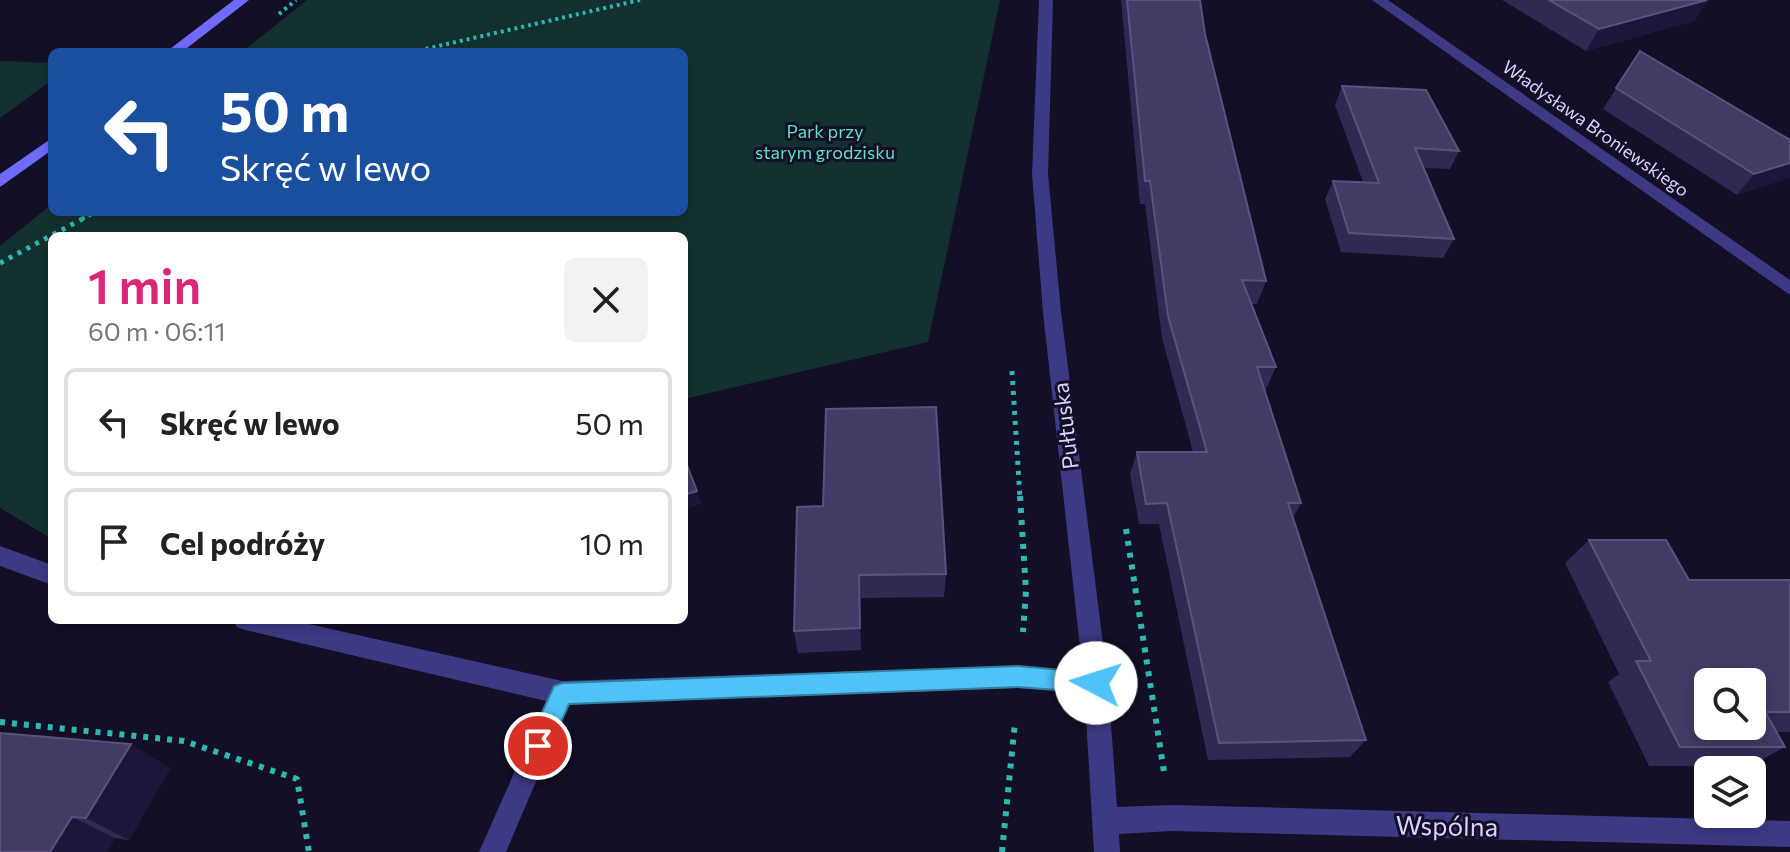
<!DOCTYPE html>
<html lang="pl">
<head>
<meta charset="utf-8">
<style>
  body { margin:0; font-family:Commissioner,sans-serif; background:#f2f2f2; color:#222; height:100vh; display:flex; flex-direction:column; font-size:30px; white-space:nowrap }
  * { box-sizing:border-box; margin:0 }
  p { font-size:26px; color:#767676 }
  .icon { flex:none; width:44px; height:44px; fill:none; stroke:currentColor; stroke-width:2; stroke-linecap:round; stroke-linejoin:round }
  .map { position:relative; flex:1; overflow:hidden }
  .details { position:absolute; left:48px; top:232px; width:640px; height:392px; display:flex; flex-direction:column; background:#fff; border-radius:12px; box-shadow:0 4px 12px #0003 }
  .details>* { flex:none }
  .banner { position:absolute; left:48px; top:48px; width:640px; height:168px; border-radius:12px; box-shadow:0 4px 12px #0003; background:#1a4fa0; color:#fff; overflow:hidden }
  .buttons { position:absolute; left:1694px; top:668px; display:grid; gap:16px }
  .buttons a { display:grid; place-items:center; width:72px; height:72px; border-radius:12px; background:#fff; box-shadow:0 4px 12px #0003; font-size:40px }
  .pin { position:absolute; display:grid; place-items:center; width:68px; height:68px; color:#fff; margin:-34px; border:4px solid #fff; border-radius:50%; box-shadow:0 2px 8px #0007 }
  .me { position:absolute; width:88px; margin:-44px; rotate:275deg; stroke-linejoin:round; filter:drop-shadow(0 0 6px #0008) }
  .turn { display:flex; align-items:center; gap:28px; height:168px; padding:0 40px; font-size:36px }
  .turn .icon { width:104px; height:104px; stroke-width:2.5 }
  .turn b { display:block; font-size:56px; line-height:68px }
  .round { display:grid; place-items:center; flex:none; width:84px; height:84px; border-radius:12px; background:#f2f2f2 }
  .summary { display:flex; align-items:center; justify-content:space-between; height:136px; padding:0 40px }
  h1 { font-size:48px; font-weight:600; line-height:60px; color:#db2777 }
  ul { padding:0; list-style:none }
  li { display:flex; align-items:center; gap:24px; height:108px; margin:0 16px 12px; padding:0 24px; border:4px solid #e0e0e0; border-radius:12px }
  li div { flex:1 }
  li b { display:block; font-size:30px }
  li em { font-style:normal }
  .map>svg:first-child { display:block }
</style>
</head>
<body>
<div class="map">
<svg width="1790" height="852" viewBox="0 0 1790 852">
  <rect width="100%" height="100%" fill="#130f26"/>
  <g fill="#12302f">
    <path d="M307,0H1000L928,342L684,399V236H52V539L0,508V246L52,204V212H684V52H242Z"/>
    <path d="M0,61L52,63V80L0,118Z"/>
  </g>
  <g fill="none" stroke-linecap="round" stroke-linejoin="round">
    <g stroke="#2fb8b0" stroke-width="4" stroke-dasharray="3 4" stroke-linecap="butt">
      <path d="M279,14L296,0"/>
      <path d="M412,52L640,0"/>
      <path d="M82,219L96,212"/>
    </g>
    <g stroke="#2fb8b0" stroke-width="5" stroke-dasharray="4 6" stroke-linecap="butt">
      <path d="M0,263L86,217"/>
      <path d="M1012,371L1020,498"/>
    </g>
    <g stroke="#2fb8b0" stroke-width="6" stroke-dasharray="5 7" stroke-linecap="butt">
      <path d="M1020,496L1026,591L1023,632"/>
      <path d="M1126,529L1164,772"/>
      <path d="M0,722L184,741L297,779L309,852"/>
      <path d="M1002,852L1015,722"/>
    </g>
    <g fill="#3d3a85" fill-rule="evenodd">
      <path d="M0,546L52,565V585L0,566Z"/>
      <path d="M233,620H291L562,681L1018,666L1096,672L1105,675L1108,683L1105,691L1096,694L1018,688L569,704L506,852H479L546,701L245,630L237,627Z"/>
    </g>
    <g fill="#3d3a85" fill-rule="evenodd">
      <path d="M1039,0H1053L1048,174L1061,312L1108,683L1117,807L1172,805L1790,821V847L1172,831L1119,834L1120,852H1094L1084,683L1043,312L1032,174Z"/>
      <path d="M1372,0H1388L1790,280V295Z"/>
    </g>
    <g fill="#6f6bff" fill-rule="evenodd">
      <path d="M234,0H249L182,52H166Z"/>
      <path d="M52,138V150L0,187V174Z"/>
    </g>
  </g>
  <g fill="#312854">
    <path d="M1121,0H1200L1205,34L1266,281L1257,304H1251L1276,367L1266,389H1264L1301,503L1293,518L1366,740L1350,757L1208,760L1159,524H1139L1130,474L1137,452H1193L1162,338L1145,204H1140Z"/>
    <path d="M1502,0H1708L1694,21L1586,51Z"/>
    <path d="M1640,51L1790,140L1737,195L1603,109Z"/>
    <path d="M1342,86L1459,151L1450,169L1423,168L1454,239L1443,258L1341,252L1325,199L1333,181L1363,182L1335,105Z"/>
    <path d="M797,507L946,574L944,597L861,598V650L798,653L794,631Z"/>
    <path d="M1589,540L1689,580H1790V732H1776L1785,747L1750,766H1649L1608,682L1619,674L1565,563Z"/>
    <path d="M170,768L129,840L115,838L0,852Z"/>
  </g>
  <g fill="#1d163a">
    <path d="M1708,0L1694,21L1586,51L1599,29Z"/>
    <path d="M1790,163V178L1737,195L1754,174Z"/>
    <path d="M697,491L701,504L684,510V495Z"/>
    <path d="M859,575L861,598V650L860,628Z"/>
    <path d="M131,744L170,768L129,840L86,818Z"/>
    <path d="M72,817L115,838L108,852H50Z"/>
  </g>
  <g fill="#433a66" stroke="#5a527e" stroke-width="2" fill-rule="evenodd">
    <path d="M1127,0H1200L1205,34L1266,281L1242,280L1276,367H1257L1301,503H1288L1366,740L1219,743L1167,503L1146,504L1137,452H1207L1168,316L1150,181H1145Z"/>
    <path d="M1549,0H1707L1599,29Z"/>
    <path d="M1640,51L1790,140V163L1754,174L1616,88Z"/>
    <path d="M1342,86L1426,90L1459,151L1415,148L1454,239L1349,233L1333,181L1379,183Z"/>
    <path d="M936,407L946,574L859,575L860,628L794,631L797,507L823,506L826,409Z"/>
    <path d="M684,457L697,491L684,495Z"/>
    <path d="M1589,540H1666L1689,580H1790V712H1765L1785,747H1680L1636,661H1651ZM1708,682H1752V726H1708Z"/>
    <path d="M0,733L131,744L86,818L72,817L50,852H0Z"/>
  </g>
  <path fill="#4fc3f7" stroke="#337fa1" stroke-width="2" d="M1018,666L1096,673L1104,676L1107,683L1104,690L1096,693L1018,687L569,704L547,754L538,757L530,754L527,746L554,686L562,683Z"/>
  <g text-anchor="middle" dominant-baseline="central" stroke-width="6" stroke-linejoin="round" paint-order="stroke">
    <g font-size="18" fill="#d9d4ff" stroke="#130f26">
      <text transform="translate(1596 128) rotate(35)">Władysława Broniewskiego</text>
    </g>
    <g font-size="18" fill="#5fe0c0" stroke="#130f26">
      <text x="825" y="131">Park przy<tspan x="825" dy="21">starym grodzisku</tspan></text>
    </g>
    <g font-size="22" fill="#d9d4ff" stroke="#130f26">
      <text transform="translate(1065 426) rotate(-97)">Pułtuska</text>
    </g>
    <g font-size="26" fill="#d9d4ff" stroke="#130f26">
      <text transform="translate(1447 825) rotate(1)">Wspólna</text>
    </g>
  </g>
</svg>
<div class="buttons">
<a><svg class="icon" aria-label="search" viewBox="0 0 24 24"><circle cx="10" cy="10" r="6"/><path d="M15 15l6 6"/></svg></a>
<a><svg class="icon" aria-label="layers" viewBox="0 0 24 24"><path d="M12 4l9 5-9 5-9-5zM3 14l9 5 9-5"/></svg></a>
</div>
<div class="pin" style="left:538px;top:746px;background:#d93025"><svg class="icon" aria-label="arrive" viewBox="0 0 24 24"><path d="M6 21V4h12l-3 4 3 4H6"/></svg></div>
<svg class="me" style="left:1096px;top:683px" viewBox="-20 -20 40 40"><circle r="19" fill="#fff"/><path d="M0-13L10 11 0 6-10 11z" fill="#4fc3f7"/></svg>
<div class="banner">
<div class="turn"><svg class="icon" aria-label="left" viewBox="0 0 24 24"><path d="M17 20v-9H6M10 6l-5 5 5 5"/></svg><div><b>50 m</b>Skręć w lewo</div></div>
</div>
<section class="details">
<div class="summary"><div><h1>1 min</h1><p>60 m · 06:11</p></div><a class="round"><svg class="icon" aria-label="close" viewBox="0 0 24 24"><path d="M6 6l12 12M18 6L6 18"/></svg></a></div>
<ul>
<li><svg class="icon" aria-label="left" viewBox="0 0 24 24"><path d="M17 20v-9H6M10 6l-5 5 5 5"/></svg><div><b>Skręć w lewo</b></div><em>50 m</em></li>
<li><svg class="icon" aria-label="arrive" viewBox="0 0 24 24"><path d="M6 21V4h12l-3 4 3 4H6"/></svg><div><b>Cel podróży</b></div><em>10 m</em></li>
</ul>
</section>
</div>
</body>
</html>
